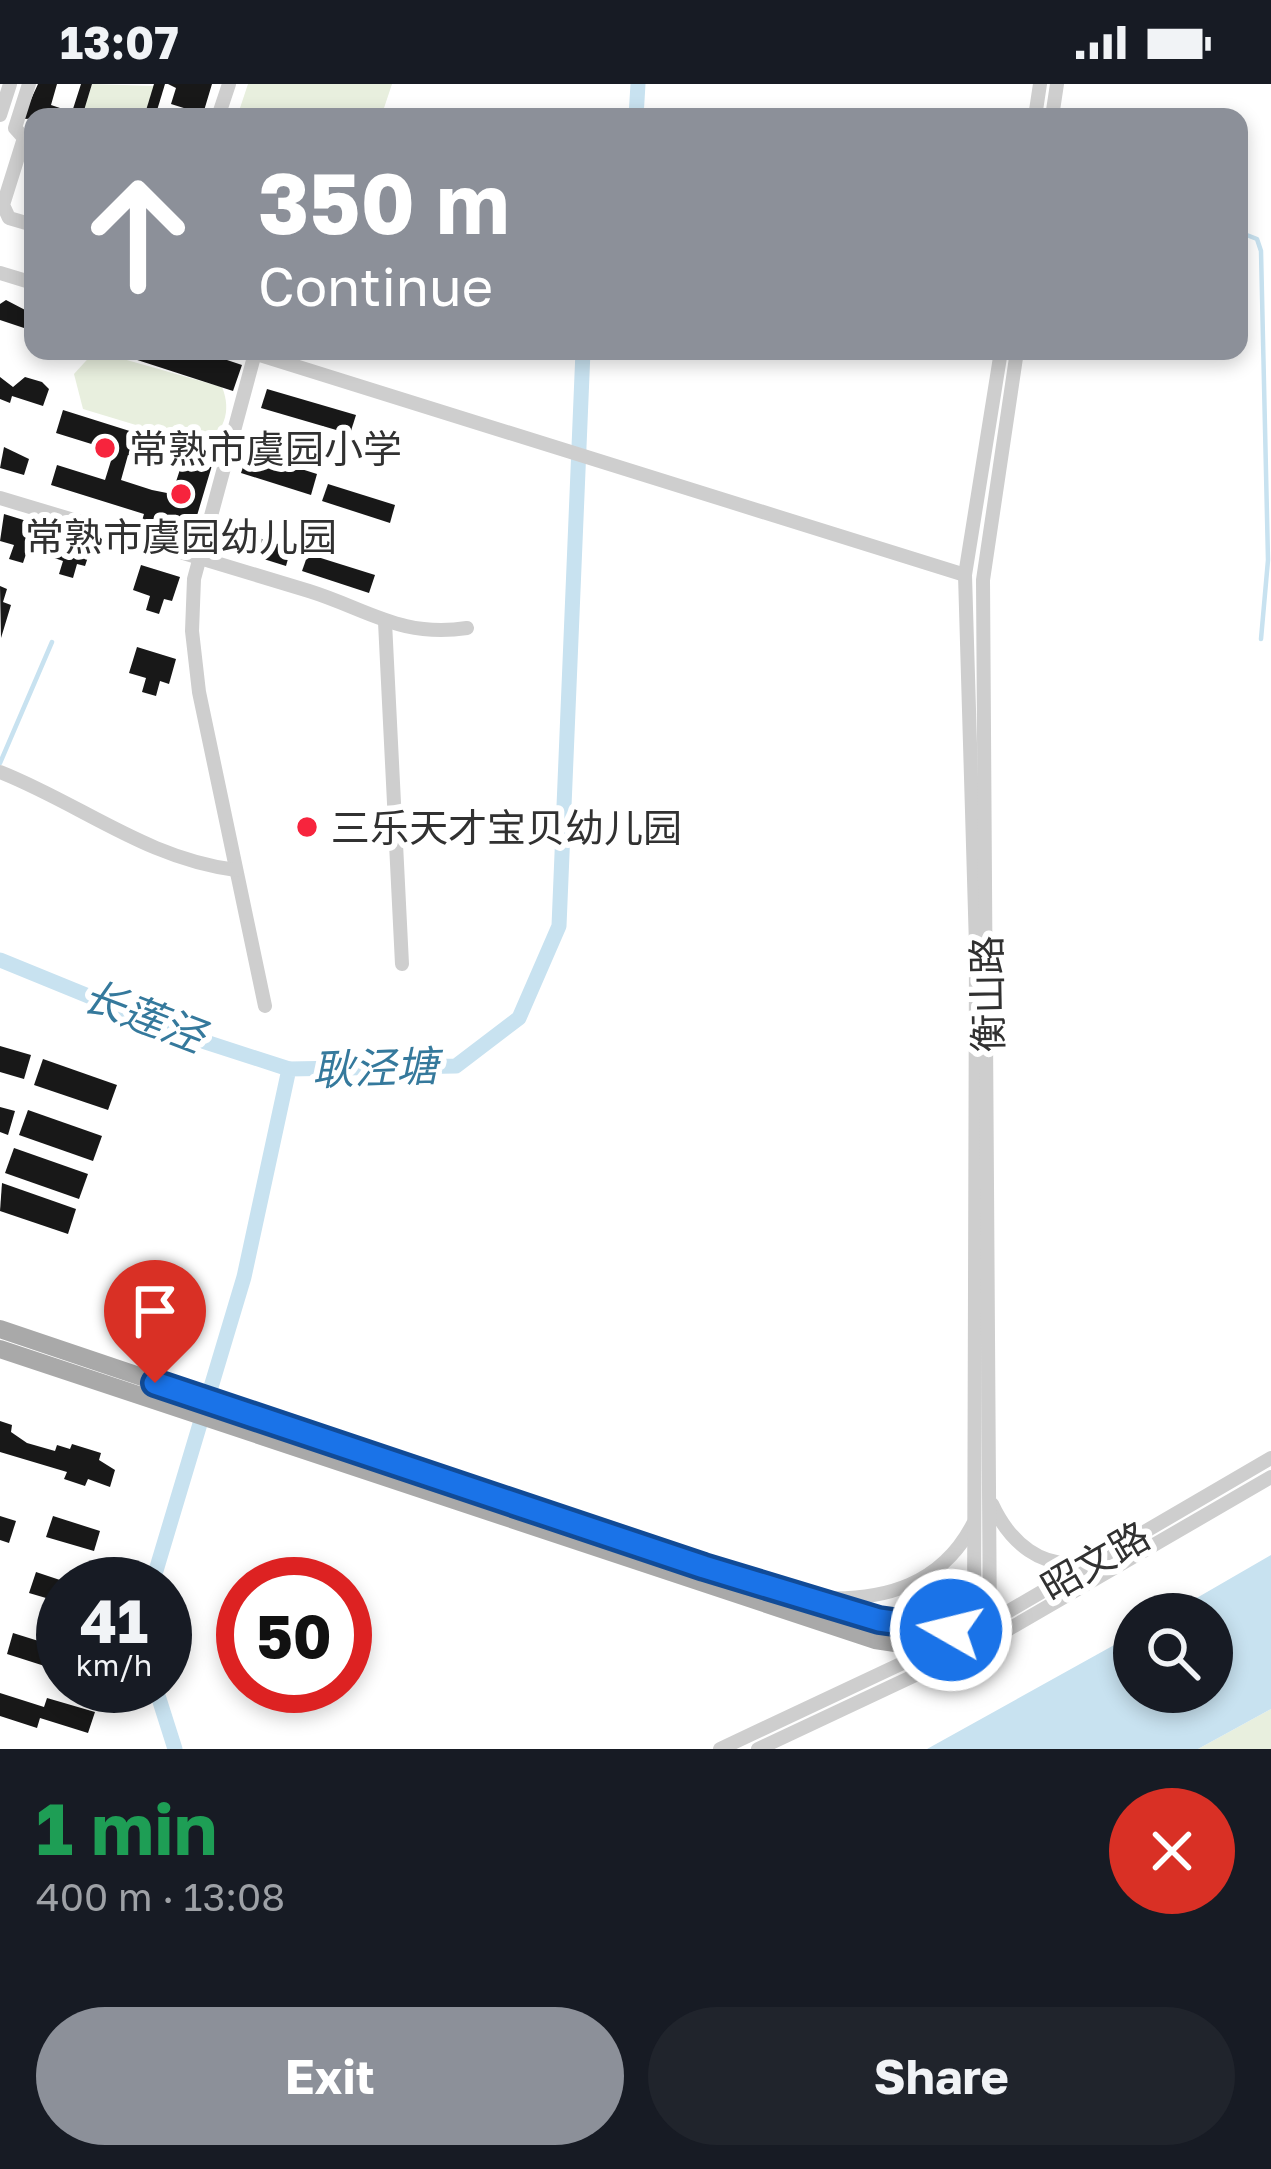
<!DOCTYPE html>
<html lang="en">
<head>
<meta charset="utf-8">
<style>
  body { margin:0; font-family:"Golos Text","Noto Sans SC",sans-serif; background:#20242c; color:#f1f3f6; height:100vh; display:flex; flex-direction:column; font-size:45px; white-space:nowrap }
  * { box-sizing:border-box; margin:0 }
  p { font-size:39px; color:#9ea1a6 }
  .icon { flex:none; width:66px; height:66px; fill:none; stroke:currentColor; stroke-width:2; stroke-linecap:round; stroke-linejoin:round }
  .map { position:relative; height:1665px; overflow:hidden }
  .sheet { display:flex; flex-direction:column; background:#171b24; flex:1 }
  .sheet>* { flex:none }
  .top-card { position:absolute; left:24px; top:24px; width:1224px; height:252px; border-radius:24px; box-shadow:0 6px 18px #0003; background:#8c9099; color:#fff; overflow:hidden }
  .fabs { position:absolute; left:1113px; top:1509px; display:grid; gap:24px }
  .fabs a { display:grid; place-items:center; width:120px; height:120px; border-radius:50%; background:#171b24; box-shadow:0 6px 18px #0003; font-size:60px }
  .speed { position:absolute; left:36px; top:1473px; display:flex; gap:24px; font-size:60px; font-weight:700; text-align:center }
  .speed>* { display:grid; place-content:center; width:156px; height:156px; border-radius:50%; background:#171b24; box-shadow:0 6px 18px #0003; line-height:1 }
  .speed small { font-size:30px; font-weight:400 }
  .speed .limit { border:18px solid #d22; background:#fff; color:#111 }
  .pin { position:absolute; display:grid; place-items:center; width:102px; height:102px; color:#fff; margin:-123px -51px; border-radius:50% 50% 50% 0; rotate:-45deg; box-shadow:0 0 12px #0007 }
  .pin .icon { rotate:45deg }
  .me { position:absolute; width:132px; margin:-66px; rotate:278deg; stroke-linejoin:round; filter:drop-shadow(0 0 9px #0008) }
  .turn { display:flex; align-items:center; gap:42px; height:252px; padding:0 36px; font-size:54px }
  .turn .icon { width:156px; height:156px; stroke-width:2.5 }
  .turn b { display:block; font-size:84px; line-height:102px }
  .round { display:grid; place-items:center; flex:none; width:126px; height:126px; border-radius:63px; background:#20242c }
  .summary { display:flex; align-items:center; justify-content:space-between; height:204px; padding:0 36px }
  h1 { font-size:72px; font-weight:700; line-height:90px; color:#1e9e55 }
  .primary-button { display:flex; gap:24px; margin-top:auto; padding:24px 36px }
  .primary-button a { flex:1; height:138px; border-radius:72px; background:#8c9099; color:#fff; font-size:48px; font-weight:700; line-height:138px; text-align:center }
  .primary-button a+a { background:#20242c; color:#f1f3f6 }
  .status { display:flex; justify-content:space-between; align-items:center; height:84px; padding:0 60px; background:#171b24; direction:ltr }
  .status svg { height:33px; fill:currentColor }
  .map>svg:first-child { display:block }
</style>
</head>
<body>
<div class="status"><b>13:07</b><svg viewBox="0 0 49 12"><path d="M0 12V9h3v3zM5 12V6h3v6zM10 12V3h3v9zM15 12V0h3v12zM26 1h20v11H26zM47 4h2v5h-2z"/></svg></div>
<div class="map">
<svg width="1271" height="1665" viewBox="0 0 1271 1665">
  <rect width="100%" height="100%" fill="#fff"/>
  <g fill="#e8efde">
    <path d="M92,0L154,2L144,33L82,32Z"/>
    <path d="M248,0H392L381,33H237Z"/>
    <path d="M95,267L222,303C232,327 224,349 202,361L83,325L74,290Z"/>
    <path d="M1271,1625V1665H1198Z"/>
  </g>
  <path fill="#c8e2f0" d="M1271,1471V1625L1198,1665H927L1134,1550V1608H1212V1530H1169Z"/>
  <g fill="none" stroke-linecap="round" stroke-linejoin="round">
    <g stroke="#c8e2f0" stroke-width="4.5">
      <path d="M1239,148L1257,155L1261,167L1268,476L1261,555"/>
      <path d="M0,679L52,558"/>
    </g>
    <g stroke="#c8e2f0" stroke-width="15">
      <path d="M636,33L638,0"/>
      <path d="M0,876L184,951L289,985"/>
      <path d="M152,1500L244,1193L289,985L456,982L519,934L559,842L583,267"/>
      <path d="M155,1602L175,1665"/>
    </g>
  </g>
  <g fill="#181818">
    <path d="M38,0H57L51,21L72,28L81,0H92L82,33L22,35Z"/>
    <path d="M154,0H165L155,33H144Z"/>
    <path d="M168,0H212L203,30L171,20L176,4Z"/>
    <path d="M6,216L29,228L33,219V247L0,236V220Z"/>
    <path d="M130,267H200L242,281L233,307L128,273Z"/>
    <path d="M0,293L13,303L25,293L42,298L49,305L43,322L12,312L10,319L0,315Z"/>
    <path d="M267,305L356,331L350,350L261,324Z"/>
    <path d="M63,326L136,349L133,357L165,367L161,381L128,371L121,396L152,406L172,410L186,367L206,373L208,365L216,368L190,455L141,440L144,430L51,401L57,381L105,396L114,367L56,349Z"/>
    <path d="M4,363L29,375L24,391L0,384Z"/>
    <path d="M248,368L317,390L311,411L241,389Z"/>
    <path d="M328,400L395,421L390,439L322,417Z"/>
    <path d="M4,430L43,442L36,467L28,464L23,479L9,475L14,461L0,457Z"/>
    <path d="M224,443L291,464L286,482L218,461Z"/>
    <path d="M54,446L93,458L85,482L77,480L73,494L59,490L63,477L46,471Z"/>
    <path d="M308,470L375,491L369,509L302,487Z"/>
    <path d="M141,481L180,493L172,517L164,515L159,530L146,526L150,512L133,506Z"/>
    <path d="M0,502L7,505L3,518L11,521L1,554Z"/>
    <path d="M137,563L176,575L169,600L160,597L156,612L142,608L146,594L129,589Z"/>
    <path d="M0,962L31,971L24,995L0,988Z"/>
    <path d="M43,975L117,1001L108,1026L34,1001Z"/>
    <path d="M0,1023L15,1027L8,1051L0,1048Z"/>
    <path d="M28,1026L102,1052L93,1077L19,1051Z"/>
    <path d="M14,1064L88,1090L79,1115L5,1089Z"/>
    <path d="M2,1099L76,1125L68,1150L0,1127Z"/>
    <path d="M0,1337L12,1341L11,1348L27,1359L55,1367L57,1361L70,1365L72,1360L101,1369L99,1376L115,1386L110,1403L88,1395L85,1402L64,1395L67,1388L0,1368Z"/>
    <path d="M0,1432L16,1437L9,1459L0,1456Z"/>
    <path d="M53,1432L100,1447L94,1467L46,1453Z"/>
    <path d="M36,1488L63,1497V1519L29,1509Z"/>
    <path d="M13,1549L61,1564L54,1585L7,1570Z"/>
    <path d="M0,1609L44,1623L47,1614L95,1628L88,1649L40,1634L37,1644L0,1632Z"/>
  </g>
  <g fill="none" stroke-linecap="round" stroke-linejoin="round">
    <g stroke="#cecece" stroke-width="14">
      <path d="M29,0L15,44L24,54L3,121L9,134L33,141"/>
      <path d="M0,31L10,0"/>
      <path d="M218,33L229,0"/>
      <path d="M1035,33L1040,0"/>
      <path d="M1052,33L1057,0"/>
      <path d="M0,189L33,199"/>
      <path d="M247,267L965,491"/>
      <path d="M255,269L194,495L192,547L199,608L265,922"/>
      <path d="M0,414C103,445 206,475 309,507C367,525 401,554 467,544"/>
      <path d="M385,538L402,880"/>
      <path d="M0,688C81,720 147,775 236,786"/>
      <path d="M992,1420C1009,1457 1042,1488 1087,1477"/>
      <path d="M821,1514C886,1517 942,1500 973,1440"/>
      <path d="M974,1544L976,862L965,491L1001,267"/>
      <path d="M990,1556L983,496L1017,267"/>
      <path d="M720,1665L990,1538L1271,1374"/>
      <path d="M758,1665L990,1556L1271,1393"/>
    </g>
    <g stroke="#a9a9a9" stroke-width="18">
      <path d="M0,1245L704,1483L879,1536L974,1544"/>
      <path d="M0,1265L875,1556L935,1565"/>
    </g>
  </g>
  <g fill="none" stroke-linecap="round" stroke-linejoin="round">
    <g stroke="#114b97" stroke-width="30">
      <path id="route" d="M155,1299L704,1483L879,1536L951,1546"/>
    </g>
    <use href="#route" stroke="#1a73e8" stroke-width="21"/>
  </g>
  <g fill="#f7243d" stroke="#fff" stroke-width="4.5">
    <circle cx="105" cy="364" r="12"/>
    <circle cx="181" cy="410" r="12"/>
    <circle cx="307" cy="743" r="12"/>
  </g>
  <g text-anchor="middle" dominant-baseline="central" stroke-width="12" stroke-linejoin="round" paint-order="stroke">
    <g font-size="39" fill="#313131" stroke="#fff" text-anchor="start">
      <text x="129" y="364">常熟市虞园小学</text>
      <text x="181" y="452" text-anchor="middle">常熟市虞园幼儿园</text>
      <text x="331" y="743">三乐天才宝贝幼儿园</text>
    </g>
    <g font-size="39" fill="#313131" stroke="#fff">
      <text transform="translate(987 910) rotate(-91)">衡山路</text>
      <text transform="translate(1095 1477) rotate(-30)">昭文路</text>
    </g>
    <g font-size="42" font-style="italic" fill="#35799c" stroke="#fff">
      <text transform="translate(144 931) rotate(21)">长莲泾</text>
      <text transform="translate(375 983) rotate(-2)">耿泾塘</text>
    </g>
  </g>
</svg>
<div class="fabs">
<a><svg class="icon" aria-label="search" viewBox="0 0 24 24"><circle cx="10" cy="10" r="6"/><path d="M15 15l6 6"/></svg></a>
</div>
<div class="speed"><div>41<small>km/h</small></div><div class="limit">50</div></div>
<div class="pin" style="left:155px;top:1299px;background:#d93025"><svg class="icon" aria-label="arrive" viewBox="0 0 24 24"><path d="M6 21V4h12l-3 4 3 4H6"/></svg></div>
<svg class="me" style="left:951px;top:1546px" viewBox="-20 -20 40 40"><circle r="17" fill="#1a73e8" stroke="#fff" stroke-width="3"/><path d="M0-11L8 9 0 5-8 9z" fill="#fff"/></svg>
<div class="top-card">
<div class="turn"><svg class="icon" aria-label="ahead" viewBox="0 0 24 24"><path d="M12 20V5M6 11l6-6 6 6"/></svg><div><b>350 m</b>Continue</div></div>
</div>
</div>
<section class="sheet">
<div class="summary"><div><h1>1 min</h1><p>400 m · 13:08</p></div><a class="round" style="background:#d93025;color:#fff"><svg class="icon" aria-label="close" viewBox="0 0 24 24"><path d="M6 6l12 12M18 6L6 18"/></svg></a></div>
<div class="primary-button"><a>Exit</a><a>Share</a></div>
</section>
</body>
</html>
